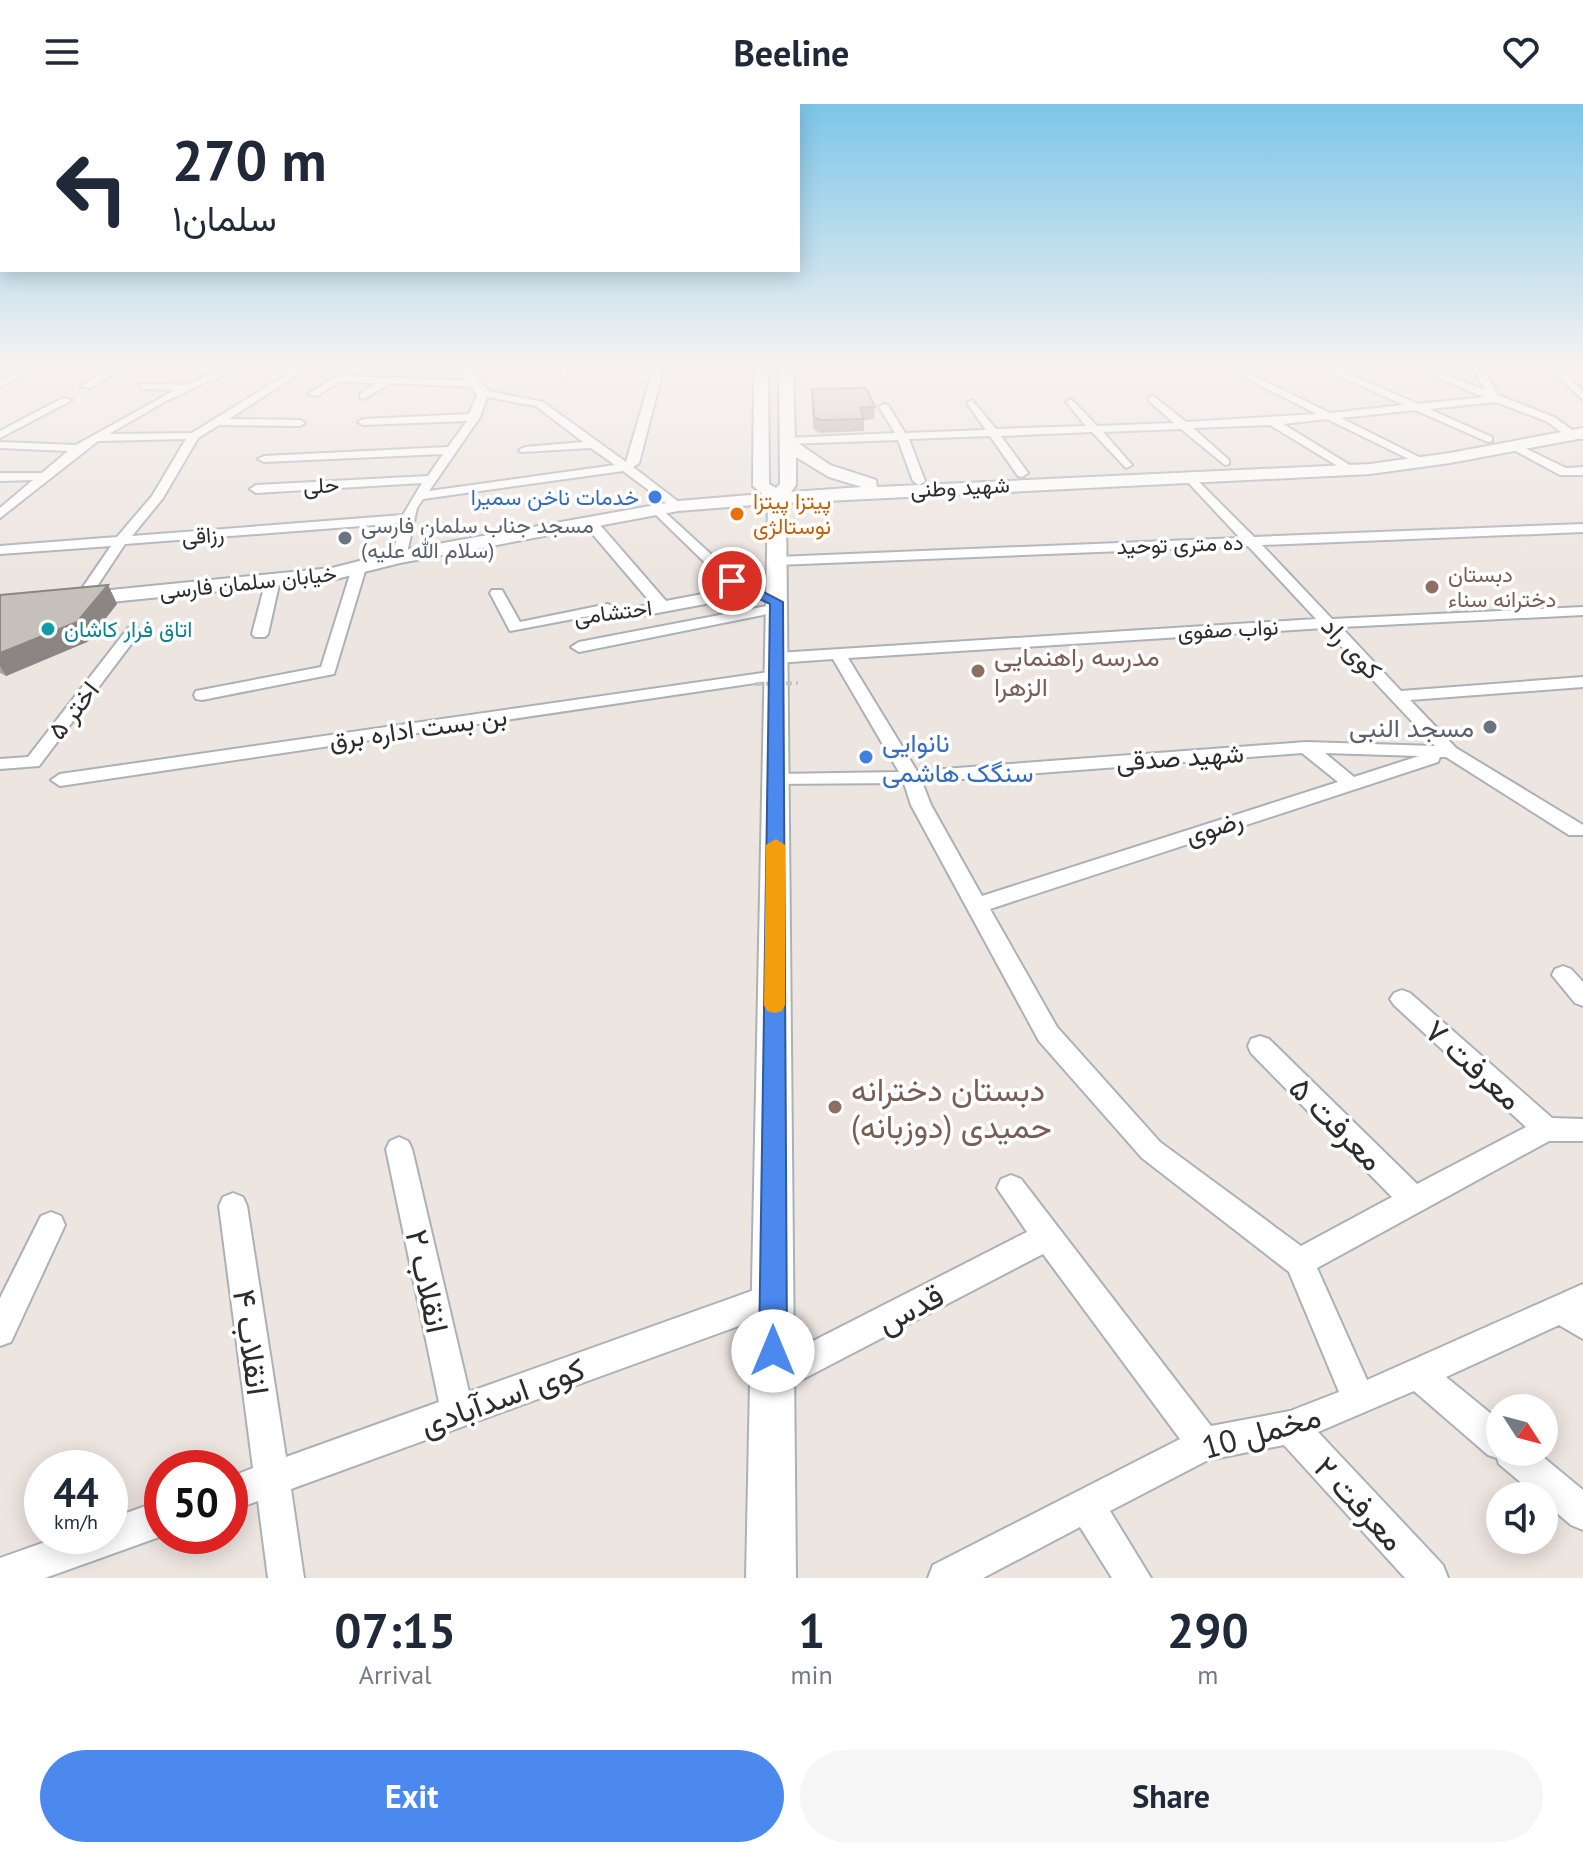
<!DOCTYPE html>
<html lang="en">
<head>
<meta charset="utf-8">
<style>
  body { margin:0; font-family:"PT Sans",Vazirmatn,sans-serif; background:#f6f6f7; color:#1f2937; height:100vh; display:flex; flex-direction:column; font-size:30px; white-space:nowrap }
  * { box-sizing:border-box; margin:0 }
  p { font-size:26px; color:#747a83 }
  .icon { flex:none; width:44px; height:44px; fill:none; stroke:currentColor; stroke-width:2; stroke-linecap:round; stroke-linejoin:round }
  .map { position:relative; height:1474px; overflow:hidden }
  .side { display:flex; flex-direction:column; background:#fff; flex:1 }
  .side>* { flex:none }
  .hud { position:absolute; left:0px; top:0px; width:800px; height:168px; box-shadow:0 4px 20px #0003; background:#fff; color:#1f2937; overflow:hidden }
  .needle { width:52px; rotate:126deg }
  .controls { position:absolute; left:1486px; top:1290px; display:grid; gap:16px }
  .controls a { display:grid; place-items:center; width:72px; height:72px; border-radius:50%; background:#fff; box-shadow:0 4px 20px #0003; font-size:40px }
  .speed { position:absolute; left:24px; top:1346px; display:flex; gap:16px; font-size:40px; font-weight:700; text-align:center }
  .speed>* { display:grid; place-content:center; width:104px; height:104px; border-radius:50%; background:#fff; box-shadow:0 4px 20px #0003; line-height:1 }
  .speed small { font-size:20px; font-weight:400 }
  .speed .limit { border:12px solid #d22; background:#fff; color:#111 }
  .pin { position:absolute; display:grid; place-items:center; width:68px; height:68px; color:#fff; margin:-34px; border:4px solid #fff; border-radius:50%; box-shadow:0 2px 8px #0007 }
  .me { position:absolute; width:88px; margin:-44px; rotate:0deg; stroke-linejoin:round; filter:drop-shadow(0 0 6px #0008) }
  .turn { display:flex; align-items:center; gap:28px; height:168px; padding:0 40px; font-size:36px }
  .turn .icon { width:104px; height:104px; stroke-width:2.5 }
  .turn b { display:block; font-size:56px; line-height:68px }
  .eta { display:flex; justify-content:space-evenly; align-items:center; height:136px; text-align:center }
  .eta b { font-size:48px; font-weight:700; line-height:56px }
  .button { display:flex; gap:16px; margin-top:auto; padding:16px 40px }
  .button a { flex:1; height:92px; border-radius:48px; background:#4b89ef; color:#fff; font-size:32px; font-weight:700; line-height:92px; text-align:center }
  .button a+a { background:#f6f6f7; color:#1f2937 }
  header { display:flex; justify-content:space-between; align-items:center; height:104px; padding:0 40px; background:#fff; font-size:36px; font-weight:700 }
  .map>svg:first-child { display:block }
</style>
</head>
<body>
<header><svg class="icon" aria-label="menu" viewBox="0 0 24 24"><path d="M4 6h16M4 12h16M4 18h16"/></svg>Beeline<svg class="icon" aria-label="heart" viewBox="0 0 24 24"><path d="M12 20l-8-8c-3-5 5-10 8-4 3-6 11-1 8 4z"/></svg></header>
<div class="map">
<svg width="1583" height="1474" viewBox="0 0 1583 1474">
  <rect width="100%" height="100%" fill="#ede5e0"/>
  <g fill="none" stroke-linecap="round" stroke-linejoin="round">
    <g stroke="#acb1b8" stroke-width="4">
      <path id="lane" d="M1479,264L1481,266L1432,271L1430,270Z"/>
    </g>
    <g stroke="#acb1b8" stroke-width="4">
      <g id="street">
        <path d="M27,262H39L0,283V276Z"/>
        <path d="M114,262H126L90,284L81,282Z"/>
        <path d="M228,262H241L164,298L109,330L192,329L300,262H311L229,315L300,316L305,319L300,322L219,321L198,334L163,394L132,432L403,411L422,379L256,389L250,385L256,381L428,372L443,350L264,358L258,355L264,352L448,343L467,317L363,321L358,318L363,315L469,310L478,289L483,286L543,298L626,358L654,262H664L639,359L633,363L684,402L674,405L623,367L423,395L417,404L406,453L399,457L392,453L401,419L125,440L86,499L81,500L74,496L111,442L0,450V442L117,433L152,392L186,335L98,337L0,414V404L33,376L0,377V369H42L68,347L0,344V338L76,341L175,286L143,285L139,280L186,281ZM487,293L536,302L583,338L525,343L519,346L521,348L591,344L615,361L429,387L480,313Z"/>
        <path d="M559,262H569L564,272L556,270Z"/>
        <path d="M1409,262H1423L1485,286L1472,262H1482L1498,291L1554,313L1575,328L1583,329V335L1568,333L1546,317L1496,298L1429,305L1492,333V337L1488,338L1415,306L1341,314L1425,356V360L1421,361L1327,315L1283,320L1353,363L1355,365L1349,369L1270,321L1193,324L1229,356V360L1225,361L1181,325L1103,328L1132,361L1126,364L1092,328L1001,332L1028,369L1022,373L1018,372L990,332L909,335L925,377L919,381L913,377L898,336L786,340L780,337L786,334L895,329L879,303L884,300L888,301L905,329L986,326L967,299L972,296L996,325L1086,322L1066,298L1071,295L1097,322L1174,319L1149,297V293L1153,292L1186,318L1317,310L1243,273L1246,268L1330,309L1404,301L1330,268L1333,263L1418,300L1484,293Z"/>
        <path d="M1547,262H1557L1583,287V296Z"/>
        <path d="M346,266L351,269L349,272L477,277L482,280L477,283L390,279L364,295L360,294V290L377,279L340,277L317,292L308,290Z"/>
        <path d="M63,294L72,296L0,334V327Z"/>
        <path d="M1516,340L1566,364L1583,363V371H1560L1512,345L1510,343Z"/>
        <path d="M1189,368L1254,433L1583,420V428L1262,441L1332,515L1583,503V511L1341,523L1401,587L1583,573V583L1410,596L1456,644L1583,721V731H1569L1446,653H1440L1438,658L990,805L1057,923L1160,1038L1301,1142L1392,1093L1251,949L1248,942L1251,935L1260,932L1269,935L1417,1080L1526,1023L1394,901L1390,895L1394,889L1402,886L1410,889L1552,1014L1583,1015V1037H1549L1317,1164L1367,1276L1583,1180V1235L1559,1221L1446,1273L1500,1317V1348H1537L1583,1386V1426L1571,1421L1544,1398V1392H1537L1499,1360L1497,1354L1488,1351L1414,1287L1318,1328L1443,1461L1448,1474H1405L1284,1341L1208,1356L1110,1407L1151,1474H1112L1080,1423L983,1474H928L933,1461L1180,1335L1043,1150L784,1285L773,1290L762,1285L757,1274L762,1263L1027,1128L997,1084L1001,1075L1011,1071L1021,1075L1211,1322L1290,1307L1339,1288L1289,1168L1142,1054L1039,937L911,701L904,679L769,680L767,676L776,670L899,668L833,555L777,559L769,554L777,549L1316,515L1248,442L777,461L770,457L777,453L1240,434L1185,375L1183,372ZM1324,524L1435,642L1306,638L917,667L848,554ZM1302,649L1338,678L982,792L931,701L922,678ZM1325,649L1419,652L1354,673Z"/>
        <path d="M657,401L737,474L758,484V490L615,517L605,509L510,527L490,489L492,486H502L520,518L608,500L619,507L652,500L584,420V414H594L666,497L734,484L727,480L653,408V402Z"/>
        <path d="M359,460L366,464L334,570L202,596L196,595L194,591L196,587L321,563L352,464Z"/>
        <path d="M273,472L280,476L268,530L265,533H255L252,530L266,476Z"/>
        <path d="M777,500L782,501V507L579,548L571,543L579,538Z"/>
        <path d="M133,522L141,527L39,662L0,665V655L28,653L128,524Z"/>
        <path d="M776,567L784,572L782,575L60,682L51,676L60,670Z"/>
        <path d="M1563,862L1571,865L1583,878V902L1575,899L1552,871L1555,865Z"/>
        <path d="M399,1033L408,1037L412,1045L469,1288L774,1179L785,1183L789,1194L785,1205L774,1209L291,1385L304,1474H268L258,1397L230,1407V1373L253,1364L219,1102L223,1093L233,1089L243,1093L247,1102L286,1353L439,1298L386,1045L390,1037Z"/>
        <path d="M51,1108L61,1112L65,1121L11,1238L0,1242V1194L41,1112Z"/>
        <path d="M162,1396V1432L45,1474H0V1454L62,1432H110V1415Z"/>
      </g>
    </g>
    <g stroke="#acb1b8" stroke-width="4">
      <g id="secondary">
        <path d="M454,262H467L488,286V292H478Z"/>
        <path d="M754,262H768L769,380L776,384L780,380L779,262H793L795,337L830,361L876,376L877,383L1370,360L1450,349L1583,324V334L1450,359L1370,370L786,399L796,1474H746L768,400L678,407L400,459L332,476L0,509V497L332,464L399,447L678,397L762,390L753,382ZM796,353L829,373L862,383L791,388L796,381Z"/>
      </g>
    </g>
    <use href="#lane" fill="#fff" fill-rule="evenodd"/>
    <use href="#street" fill="#fff" fill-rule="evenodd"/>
    <use href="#secondary" fill="#fff" fill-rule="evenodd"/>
    <path stroke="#c4c4c4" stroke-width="4" stroke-dasharray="6 4" stroke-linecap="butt" d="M756,580L798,579"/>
  </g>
  <g fill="#aaa5a1">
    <path d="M812,285L875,303L874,315L864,316V327L820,329L813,325Z"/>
    <path d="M108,481L117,500L87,538L6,572L0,569V491Z"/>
  </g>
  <path fill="#8b8683" d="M108,481L117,500L87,538L6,572L0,562V549Z"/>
  <g fill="#c6c0bb" stroke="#8b8683" stroke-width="2">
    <path d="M866,284L875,303L860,304L864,315L820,316L814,313L812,285Z"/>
    <path d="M108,481L77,518L0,549V491Z"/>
  </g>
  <linearGradient id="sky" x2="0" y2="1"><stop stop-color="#7cc5e8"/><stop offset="0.56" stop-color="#f7f3f1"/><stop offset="1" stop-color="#f7f3f1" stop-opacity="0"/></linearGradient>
  <rect width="1583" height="469" fill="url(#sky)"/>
  <path fill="#4b89ef" stroke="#31599b" stroke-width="2" d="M728,474H737L783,498L787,1247L783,1257L773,1261L763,1257L759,1247L770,500L728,480Z"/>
  <path fill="#f59e0b" d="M776,735L785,741V901L782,907L775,909L767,907L764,901L766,741Z"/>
  <g fill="#3f7fe0" stroke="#fff" stroke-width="3">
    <circle cx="655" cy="393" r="8"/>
    <circle cx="866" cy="653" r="8"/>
  </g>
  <circle fill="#e8710a" stroke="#fff" stroke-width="3" cx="737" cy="410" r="8"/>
  <g fill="#6b7280" stroke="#fff" stroke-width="3">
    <circle cx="345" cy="434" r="8"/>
    <circle cx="1490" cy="623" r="8"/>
  </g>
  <g fill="#8d6e63" stroke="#fff" stroke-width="3">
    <circle cx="1432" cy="483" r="8"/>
    <circle cx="978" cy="567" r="8"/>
    <circle cx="835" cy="1003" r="8"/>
  </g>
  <circle fill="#0f9aa8" stroke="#fff" stroke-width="3" cx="48" cy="525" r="8"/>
  <g text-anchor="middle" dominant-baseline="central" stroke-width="7" stroke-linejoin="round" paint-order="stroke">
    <g font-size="22" fill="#2c2c2c" stroke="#fff">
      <text transform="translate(321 381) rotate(-3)">حلی</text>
      <text transform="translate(960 383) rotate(-3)">شهید وطنی</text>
      <text transform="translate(203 431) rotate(-4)">رزاقی</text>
      <text transform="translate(1180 440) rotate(-2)">ده متری توحید</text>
      <text transform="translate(248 478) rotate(-6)">خیابان سلمان فارسی</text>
      <text transform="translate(613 508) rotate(-7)">احتشامی</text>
      <text transform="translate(1228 525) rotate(-3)">نواب صفوی</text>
    </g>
    <g font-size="22" fill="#366cbe" stroke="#fff" text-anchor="end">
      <text x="639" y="393">خدمات ناخن سمیرا</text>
    </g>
    <g font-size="22" fill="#c56008" stroke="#fff" text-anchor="start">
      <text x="753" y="397">پیتزا پیتزا<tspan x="753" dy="25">نوستالژی</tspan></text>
    </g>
    <g font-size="22" fill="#5b616d" stroke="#fff" text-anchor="start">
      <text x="361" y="421">مسجد جناب سلمان فارسی<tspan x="361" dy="25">(سلام الله علیه)</tspan></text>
    </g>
    <g font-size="22" fill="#785e54" stroke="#fff" text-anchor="start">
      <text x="1448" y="470">دبستان<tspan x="1448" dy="25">دخترانه سناء</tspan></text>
    </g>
    <g font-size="22" fill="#0d838f" stroke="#fff" text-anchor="start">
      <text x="64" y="525">اتاق فرار کاشان</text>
    </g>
    <g font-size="26" fill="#2c2c2c" stroke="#fff">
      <text transform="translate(1352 544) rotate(47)">کوی راد</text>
      <text transform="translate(73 606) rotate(-52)">اختر ۵</text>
      <text transform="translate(418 624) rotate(-8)">بن بست اداره برق</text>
      <text transform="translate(1180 653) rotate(-4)">شهید صدقی</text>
      <text transform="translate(1214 723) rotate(-18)">رضوی</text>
    </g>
    <g font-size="26" fill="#785e54" stroke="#fff" text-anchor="start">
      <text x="994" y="552">مدرسه راهنمایی<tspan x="994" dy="30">الزهرا</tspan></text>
    </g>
    <g font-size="26" fill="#5b616d" stroke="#fff" text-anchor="end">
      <text x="1474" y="623">مسجد النبی</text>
    </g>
    <g font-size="26" fill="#366cbe" stroke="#fff" text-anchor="start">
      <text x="882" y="638">نانوایی<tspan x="882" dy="30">سنگک هاشمی</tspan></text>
    </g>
    <g font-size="32" fill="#2c2c2c" stroke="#fff">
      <text transform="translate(1474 960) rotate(42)">معرفت ۷</text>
      <text transform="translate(1337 1019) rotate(45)">معرفت ۵</text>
      <text transform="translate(428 1177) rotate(78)">انقلاب ۲</text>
      <text transform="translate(910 1204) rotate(-27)">قدس</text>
      <text transform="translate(252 1238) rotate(82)">انقلاب ۴</text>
      <text transform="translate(502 1292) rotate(-20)">کوی اسدآبادی</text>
      <text transform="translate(1261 1327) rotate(-16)">مخمل 10</text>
      <text transform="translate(1360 1399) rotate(47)">معرفت ۲</text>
    </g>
    <g font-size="32" fill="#785e54" stroke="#fff" text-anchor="start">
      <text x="851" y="985">دبستان دخترانه<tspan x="851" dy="37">حمیدی (دوزبانه)</tspan></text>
    </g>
  </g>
</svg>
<div class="controls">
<a><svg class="needle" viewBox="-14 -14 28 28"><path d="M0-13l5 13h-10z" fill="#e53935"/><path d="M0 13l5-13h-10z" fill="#747a83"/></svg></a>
<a><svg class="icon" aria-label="sound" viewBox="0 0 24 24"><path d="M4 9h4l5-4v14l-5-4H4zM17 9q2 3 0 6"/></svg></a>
</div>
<div class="speed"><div>44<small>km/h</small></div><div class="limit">50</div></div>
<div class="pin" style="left:732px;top:477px;background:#d93025"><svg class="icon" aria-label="arrive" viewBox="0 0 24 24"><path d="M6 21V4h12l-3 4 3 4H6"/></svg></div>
<svg class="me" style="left:773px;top:1247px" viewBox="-20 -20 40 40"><circle r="19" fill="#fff"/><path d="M0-13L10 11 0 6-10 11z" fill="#4b89ef"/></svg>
<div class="hud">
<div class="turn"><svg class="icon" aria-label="left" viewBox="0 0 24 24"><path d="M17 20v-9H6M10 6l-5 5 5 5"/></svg><div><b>270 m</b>سلمان۱</div></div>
</div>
</div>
<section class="side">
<div class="eta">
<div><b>07:15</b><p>Arrival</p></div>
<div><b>1</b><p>min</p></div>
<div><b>290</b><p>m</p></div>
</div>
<div class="button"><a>Exit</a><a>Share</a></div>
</section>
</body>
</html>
